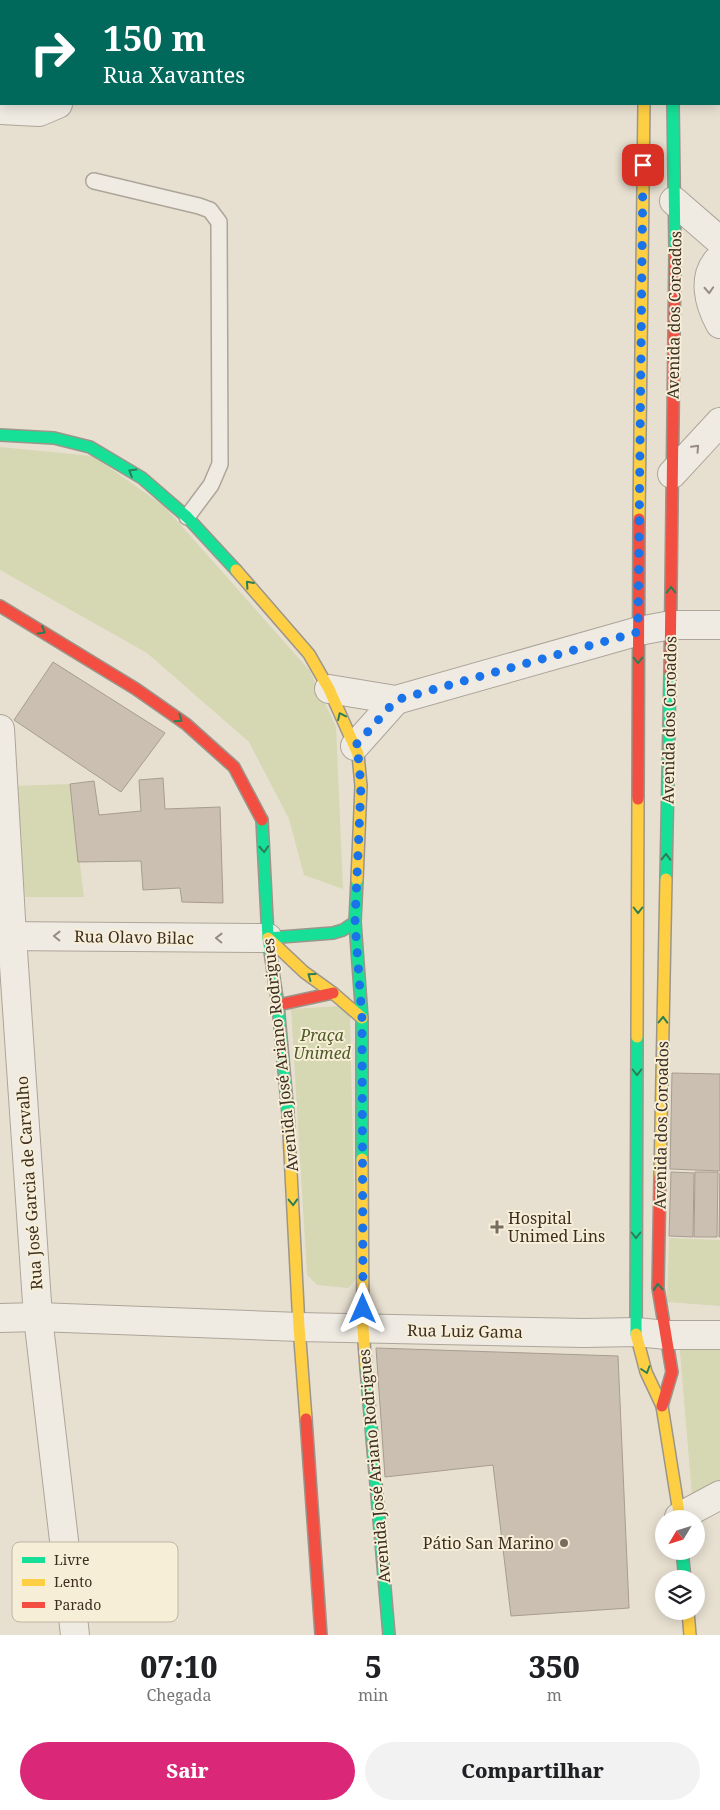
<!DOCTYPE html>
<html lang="pt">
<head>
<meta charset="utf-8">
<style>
  body { margin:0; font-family:"Noto Serif",serif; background:#f2f2f2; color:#202124; height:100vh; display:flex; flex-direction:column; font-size:19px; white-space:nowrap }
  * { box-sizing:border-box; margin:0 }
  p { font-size:16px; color:#757577 }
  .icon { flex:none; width:28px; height:28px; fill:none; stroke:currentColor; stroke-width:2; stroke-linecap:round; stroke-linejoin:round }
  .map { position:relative; height:1635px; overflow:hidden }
  .side { display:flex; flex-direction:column; background:#fff; flex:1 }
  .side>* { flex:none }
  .guide { position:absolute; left:0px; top:0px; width:720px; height:105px; box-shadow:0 2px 12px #0003; background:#00695c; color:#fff; overflow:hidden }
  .needle { width:32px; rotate:232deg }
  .controls { position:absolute; left:655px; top:1510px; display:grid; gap:10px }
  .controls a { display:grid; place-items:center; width:50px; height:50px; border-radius:50%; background:#fff; box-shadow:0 2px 12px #0003; font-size:25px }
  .pin { position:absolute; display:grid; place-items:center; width:42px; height:42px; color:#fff; margin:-21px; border-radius:10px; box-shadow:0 2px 8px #0006 }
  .me { position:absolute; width:55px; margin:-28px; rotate:0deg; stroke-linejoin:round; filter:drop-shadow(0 0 4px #0008) }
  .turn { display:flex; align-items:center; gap:18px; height:105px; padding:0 20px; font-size:22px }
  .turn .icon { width:65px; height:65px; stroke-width:2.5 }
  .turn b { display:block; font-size:35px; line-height:42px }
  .eta { display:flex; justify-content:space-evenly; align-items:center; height:85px; text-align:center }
  .eta b { font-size:30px; font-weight:800; line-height:35px }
  .primary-button { display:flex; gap:10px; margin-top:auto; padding:10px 20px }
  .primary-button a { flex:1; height:58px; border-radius:30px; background:#db2777; color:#fff; font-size:20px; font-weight:800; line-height:58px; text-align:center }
  .primary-button a+a { background:#f2f2f2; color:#202124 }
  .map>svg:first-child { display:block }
</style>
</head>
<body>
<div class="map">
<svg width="720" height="1635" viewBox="0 0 720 1635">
  <rect width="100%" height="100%" fill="#e7e0d1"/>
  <g fill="#d6d7b3">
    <path d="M0,447L93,456L164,506L310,671L336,727L343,889L304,875L289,819L249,742L147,653L0,570Z"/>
    <path d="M70,784L84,897H25L13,786Z"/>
    <path d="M340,1006L350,1017L356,1279L348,1288L317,1285L307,1275L291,1009Z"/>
    <path d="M669,1238L720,1240V1306L667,1302Z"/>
    <path d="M679,1340L720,1341V1481L692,1496Z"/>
  </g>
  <g fill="#cbbfb2" stroke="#a89c90">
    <path d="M53,662L165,733L121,792L14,720Z"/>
    <path d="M163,778L165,809L220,807L223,903L182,902L180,888L143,890L141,861L78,862L70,784L94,781L99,815L141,811L139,780Z"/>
    <path d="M672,1073L720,1074V1171L670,1169Z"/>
    <path d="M671,1172L694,1173L693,1237L669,1236Z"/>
    <path d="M695,1172H718L717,1237H694Z"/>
    <path d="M720,1173V1237H719Z"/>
    <path d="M376,1348L618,1356L629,1608L511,1616L493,1465L385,1477Z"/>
  </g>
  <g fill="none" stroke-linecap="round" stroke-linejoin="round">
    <g stroke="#ada599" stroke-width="18">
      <path id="lane" d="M94,181L199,206L210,210L219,222L220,464L211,485L187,517"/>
    </g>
    <g stroke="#ada599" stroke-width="30">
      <g id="street">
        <path d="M76,0V1"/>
        <path d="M245,1L247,0"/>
        <path d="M0,110L39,112L58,104"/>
        <path d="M674,201L720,241"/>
        <path d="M720,258C701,276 709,304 720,324"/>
        <path d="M672,474L720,422"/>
        <path d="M329,689L396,700L639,631L671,625H720"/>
        <path d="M0,729L12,936L38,1317L75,1635"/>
        <path d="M355,746L396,700"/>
        <path d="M0,936L268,938"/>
        <path d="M0,1318L38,1317L299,1327L584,1333L636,1332L667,1335H720"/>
        <path d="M679,1517L720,1495"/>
      </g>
    </g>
    <g stroke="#9c958a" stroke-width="14">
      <g id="fast">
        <path d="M644,0V1"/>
        <path d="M673,0V1"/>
        <path d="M673,104L675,250"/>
        <path d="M0,435L54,438L90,447L142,478L187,517L236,570"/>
        <path d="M262,820L268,938L278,1005L288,1114"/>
        <path d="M666,879L670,673"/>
        <path d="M357,880L355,922L362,1018V1159"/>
        <path d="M268,938L333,933L343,930L355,922"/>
        <path d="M636,1334L637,1037"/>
        <path d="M366,1368L389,1635"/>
        <path d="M682,1551L685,1579"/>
      </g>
    </g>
    <g stroke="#9c958a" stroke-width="14">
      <g id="slow">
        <path d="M639,519L644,104"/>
        <path d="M236,570L309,654L329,689L358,754L361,786L357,880"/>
        <path d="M268,938L304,972L333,993L362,1018"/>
        <path d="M637,1037L638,799"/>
        <path d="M288,1114L299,1327L306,1419"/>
        <path d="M362,1159L363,1329L366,1368"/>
        <path d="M660,1177L666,879"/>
        <path d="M636,1334L646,1372L662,1406L680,1519"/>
        <path d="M688,1611L690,1635"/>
      </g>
    </g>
    <g stroke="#9c958a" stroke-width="14">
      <g id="jam">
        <path d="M0,606L136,689L186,724L234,767L262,820"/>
        <path d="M670,673L675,250"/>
        <path d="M638,799L639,519"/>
        <path d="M278,1005L333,993"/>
        <path d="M660,1177L658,1288L672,1372L662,1406"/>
        <path d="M306,1419L321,1635"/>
      </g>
    </g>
    <use href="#lane" stroke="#efebe3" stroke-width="15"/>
    <use href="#street" stroke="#efebe3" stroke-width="28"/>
    <use href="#fast" stroke="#16e098" stroke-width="11"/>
    <use href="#slow" stroke="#ffcf43" stroke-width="11"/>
    <use href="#jam" stroke="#f24e42" stroke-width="11"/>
  </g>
  <defs><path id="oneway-chevron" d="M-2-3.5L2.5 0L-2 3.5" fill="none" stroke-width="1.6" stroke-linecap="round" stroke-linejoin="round" transform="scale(1.25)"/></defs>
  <g stroke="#968c82">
    <use href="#oneway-chevron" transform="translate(709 290) rotate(87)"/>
    <use href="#oneway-chevron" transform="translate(696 448) rotate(-47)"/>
    <use href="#oneway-chevron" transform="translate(57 936) rotate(-179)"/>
    <use href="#oneway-chevron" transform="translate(219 938) rotate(-179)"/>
  </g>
  <g stroke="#2b7e56">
    <use href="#oneway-chevron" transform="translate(132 472) rotate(-149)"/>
    <use href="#oneway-chevron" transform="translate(249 584) rotate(-132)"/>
    <use href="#oneway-chevron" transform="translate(671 590) rotate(-90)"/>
    <use href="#oneway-chevron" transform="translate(42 631) rotate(31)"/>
    <use href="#oneway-chevron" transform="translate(638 660) rotate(90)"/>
    <use href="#oneway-chevron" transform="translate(341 716) rotate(-115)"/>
    <use href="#oneway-chevron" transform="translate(179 719) rotate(35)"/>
    <use href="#oneway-chevron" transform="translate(264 849) rotate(87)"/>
    <use href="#oneway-chevron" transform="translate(666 857) rotate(-89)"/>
    <use href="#oneway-chevron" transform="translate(638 910) rotate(90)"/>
    <use href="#oneway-chevron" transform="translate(311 976) rotate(-144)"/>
    <use href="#oneway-chevron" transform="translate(663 1020) rotate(-89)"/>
    <use href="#oneway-chevron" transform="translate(637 1072) rotate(90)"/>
    <use href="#oneway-chevron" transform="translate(293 1202) rotate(88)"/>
    <use href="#oneway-chevron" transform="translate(636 1235) rotate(90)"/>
    <use href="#oneway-chevron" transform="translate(658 1287) rotate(-95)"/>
    <use href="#oneway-chevron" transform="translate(646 1370) rotate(72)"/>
  </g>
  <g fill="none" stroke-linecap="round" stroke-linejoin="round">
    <path stroke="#1a73e8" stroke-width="9" stroke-dasharray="0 16.2" d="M363,1309L362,1018L355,922L361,786L358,754L355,746L396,700L638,632L643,165"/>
  </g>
  <g fill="#786c5e" stroke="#f7eed8" stroke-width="2">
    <path d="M494.5 1219.5h5v5h5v5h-5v5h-5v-5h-5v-5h5z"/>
    <circle cx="564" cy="1543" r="5"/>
  </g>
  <g text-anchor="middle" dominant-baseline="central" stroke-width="4" stroke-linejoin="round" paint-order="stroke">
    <g font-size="16" fill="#3d2e20" stroke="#f7eed8">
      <text transform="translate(674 315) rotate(-89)">Avenida dos Coroados</text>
      <text transform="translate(669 720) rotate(-89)">Avenida dos Coroados</text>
      <text transform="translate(134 937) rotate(1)">Rua Olavo Bilac</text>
      <text transform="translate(280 1055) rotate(-96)">Avenida José Ariano Rodrigues</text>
      <text transform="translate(661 1125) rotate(-89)">Avenida dos Coroados</text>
      <text transform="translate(29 1183) rotate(-94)">Rua José Garcia de Carvalho</text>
      <text transform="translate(465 1331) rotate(1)">Rua Luiz Gama</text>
      <text transform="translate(374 1466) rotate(-95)">Avenida José Ariano Rodrigues</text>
    </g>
    <g font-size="16" font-style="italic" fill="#4d5a26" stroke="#f7eed8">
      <text x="322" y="1035">Praça<tspan x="322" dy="18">Unimed</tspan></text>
    </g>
    <g font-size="16" fill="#3d2e20" stroke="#f7eed8" text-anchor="start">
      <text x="508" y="1218">Hospital<tspan x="508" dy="18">Unimed Lins</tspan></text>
      <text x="554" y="1543" text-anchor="end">Pátio San Marino</text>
    </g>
  </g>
  <rect x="12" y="1542" width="166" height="80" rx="8" fill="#f7eed8" stroke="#bfb4a1" stroke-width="1"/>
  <rect x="22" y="1557" width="23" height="6" fill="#16e098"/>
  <rect x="22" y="1579" width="23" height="7" fill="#ffcf43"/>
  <rect x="22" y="1602" width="23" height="6" fill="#f24e42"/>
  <g font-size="14" fill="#3d2e20">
    <text x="54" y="1565">Livre</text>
    <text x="54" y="1587">Lento</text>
    <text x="54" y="1610">Parado</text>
  </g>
</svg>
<div class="controls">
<a><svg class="needle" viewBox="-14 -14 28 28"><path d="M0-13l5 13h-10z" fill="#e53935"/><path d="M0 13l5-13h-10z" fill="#757577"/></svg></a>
<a><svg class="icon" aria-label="layers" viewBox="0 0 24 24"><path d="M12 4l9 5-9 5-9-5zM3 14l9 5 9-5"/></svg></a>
</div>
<div class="pin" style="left:643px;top:165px;background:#d93025"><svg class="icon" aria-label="arrive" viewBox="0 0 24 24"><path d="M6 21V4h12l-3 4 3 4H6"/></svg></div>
<svg class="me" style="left:363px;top:1309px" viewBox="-20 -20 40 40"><path d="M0-17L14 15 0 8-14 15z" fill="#1a73e8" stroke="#fff" stroke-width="4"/></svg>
<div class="guide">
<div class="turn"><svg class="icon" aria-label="right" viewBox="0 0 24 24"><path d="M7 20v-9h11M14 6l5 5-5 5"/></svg><div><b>150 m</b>Rua Xavantes</div></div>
</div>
</div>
<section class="side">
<div class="eta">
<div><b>07:10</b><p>Chegada</p></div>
<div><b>5</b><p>min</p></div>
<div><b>350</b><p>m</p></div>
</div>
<div class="primary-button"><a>Sair</a><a>Compartilhar</a></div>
</section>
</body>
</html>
